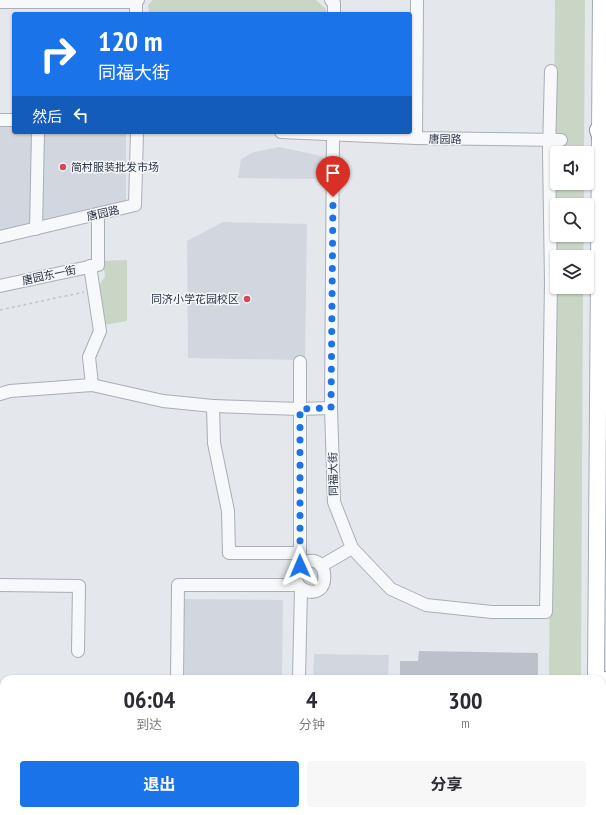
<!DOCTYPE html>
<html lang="zh">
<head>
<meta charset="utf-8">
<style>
  body { margin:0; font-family:"PT Sans Narrow","Noto Sans SC",sans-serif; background:#f7f7f7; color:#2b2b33; height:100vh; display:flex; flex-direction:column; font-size:15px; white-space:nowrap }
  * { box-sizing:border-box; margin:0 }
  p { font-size:13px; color:#7c7c81 }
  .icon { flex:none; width:22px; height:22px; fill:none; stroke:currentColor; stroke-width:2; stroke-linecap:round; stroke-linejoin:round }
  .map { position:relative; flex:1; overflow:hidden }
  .side { position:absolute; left:0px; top:675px; width:606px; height:140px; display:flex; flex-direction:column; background:#fff; border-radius:12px 12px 0 0; box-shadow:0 1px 3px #0004 }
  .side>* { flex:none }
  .hud { position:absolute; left:12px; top:12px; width:400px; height:122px; border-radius:4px; box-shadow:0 1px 3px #0004; background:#1a73e8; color:#fff; overflow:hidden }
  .tools { position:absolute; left:550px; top:146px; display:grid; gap:8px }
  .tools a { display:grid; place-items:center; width:44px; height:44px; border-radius:4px; background:#fff; box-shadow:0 1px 3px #0004; font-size:20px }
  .pin { position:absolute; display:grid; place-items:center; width:34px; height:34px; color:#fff; margin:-41px -17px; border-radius:50% 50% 50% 0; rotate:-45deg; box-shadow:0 0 4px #0007 }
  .pin .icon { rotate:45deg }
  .me { position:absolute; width:44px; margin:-22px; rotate:359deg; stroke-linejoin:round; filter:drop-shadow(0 0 3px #0008) }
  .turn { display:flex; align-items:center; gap:14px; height:84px; padding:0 20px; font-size:18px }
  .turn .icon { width:52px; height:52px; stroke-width:2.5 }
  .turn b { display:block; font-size:28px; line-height:34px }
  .then { display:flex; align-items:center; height:38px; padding:0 20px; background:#0003; gap:8px; font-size:15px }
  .eta { display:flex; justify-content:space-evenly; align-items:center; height:68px; text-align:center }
  .eta b { font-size:24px; font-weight:700; line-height:28px }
  .primary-button { display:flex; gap:8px; margin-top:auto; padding:8px 20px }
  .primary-button a { flex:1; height:46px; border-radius:4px; background:#1a73e8; color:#fff; font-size:16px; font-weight:700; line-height:46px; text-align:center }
  .primary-button a+a { background:#f7f7f7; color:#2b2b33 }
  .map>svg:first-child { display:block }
</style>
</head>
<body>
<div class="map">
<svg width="606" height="815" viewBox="0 0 606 815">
  <rect width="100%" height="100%" fill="#e4e7ec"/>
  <g fill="#d2d6de">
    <path d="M0,124L14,125V132H126V201L0,231Z"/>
    <path d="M279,147L321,156L329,165V179L238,178L241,159L254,152Z"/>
    <path d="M223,222L307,224L305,360L188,358L187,241Z"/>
    <path d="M181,599L283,600L282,679H180Z"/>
    <path d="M314,654L389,655L388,679H313Z"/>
    <path d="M135,811H275V815H134Z"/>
  </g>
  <g fill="#c9d6c5">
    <path d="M153,0H316L326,9V14H149L148,5Z"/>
    <path d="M555,0H585L584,153H557V183H584V205H557V235H584L583,257H557V287H583L581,679H549Z"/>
    <path d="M127,260V321L104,325C102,312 93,287 105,277L103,261Z"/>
    <path d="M542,811H594V815H546Z"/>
  </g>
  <path fill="#bbc0ca" d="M419,651L538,653V679H400V661H418Z"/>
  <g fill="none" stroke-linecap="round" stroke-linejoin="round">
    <g stroke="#a9aeb7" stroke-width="14">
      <g id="minor">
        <path d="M331,0L334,3V14"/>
        <path d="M0,2H136"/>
        <path d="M136,14V2L138,0"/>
        <path d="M0,120H14"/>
        <path d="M281,132L416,138L561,140"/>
        <path d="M416,138L417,0"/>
        <path d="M36,229L38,132"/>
        <path d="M0,237L135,205L137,132"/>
        <path d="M90,266L100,331L89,357L92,385"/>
        <path d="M0,286L98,265V214"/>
        <path d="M0,394L10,391L92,385L163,401L213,406L214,443L228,511L229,553H300"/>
        <path d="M213,406L300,409V362"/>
        <path d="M331,408L334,502L352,548L391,589L426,605L492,612H546L551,282L549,151L551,71"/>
        <path d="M300,566V409L331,408L333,132"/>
        <path d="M321,566L352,548"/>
        <path d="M0,585L79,586L78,651"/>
        <path d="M177,679L178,585H298"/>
        <path d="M299,679L301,588C294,581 293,570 302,564C331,547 333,607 301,588"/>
        <path d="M290,811V815"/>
        <path d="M129,815V811"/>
        <path d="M407,815V811"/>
      </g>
    </g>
    <g stroke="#a3abb8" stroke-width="18">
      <g id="major">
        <path d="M596,679L601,0"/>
        <path d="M0,718H4"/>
        <path d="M0,741H4"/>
        <path d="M602,768L606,798"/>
        <path d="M606,815V810"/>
      </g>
    </g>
    <g stroke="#8b94a3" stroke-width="20">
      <g id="highway">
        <path d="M599,130L606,151"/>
        <path d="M602,694L606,681"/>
      </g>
    </g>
    <path stroke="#c2c5cb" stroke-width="1.5" stroke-dasharray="3 3" stroke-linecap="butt" d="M0,310L84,292"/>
    <use href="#minor" stroke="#f7f8fa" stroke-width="12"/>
    <use href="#major" stroke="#fff" stroke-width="16"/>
    <use href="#highway" stroke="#fff" stroke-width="18"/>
  </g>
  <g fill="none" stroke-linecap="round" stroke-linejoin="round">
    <path stroke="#1a73e8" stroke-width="7" stroke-dasharray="0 12.6" d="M300,566V409L331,408L333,197"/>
  </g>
  <g fill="#d1495b" stroke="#f4f6f9" stroke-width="1.5">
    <circle cx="63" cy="167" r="4"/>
    <circle cx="247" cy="299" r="4"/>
  </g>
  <g text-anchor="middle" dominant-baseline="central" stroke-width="3" stroke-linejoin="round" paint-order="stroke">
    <g font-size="11" fill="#2b3445" stroke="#f4f6f9">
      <text transform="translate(445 139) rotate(1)">唐园路</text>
      <text transform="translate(103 213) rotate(-13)">唐园路</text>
      <text transform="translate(49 275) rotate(-12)">唐园东一街</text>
      <text transform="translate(333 474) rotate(-91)">同福大街</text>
    </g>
    <g font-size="11" fill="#2b3445" stroke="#f4f6f9" text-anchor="start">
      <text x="71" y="167">简村服装批发市场</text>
      <text x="239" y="299" text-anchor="end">同济小学花园校区</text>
    </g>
  </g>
</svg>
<div class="tools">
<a><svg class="icon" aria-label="sound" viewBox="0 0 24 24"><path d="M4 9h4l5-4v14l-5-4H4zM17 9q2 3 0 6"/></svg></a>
<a><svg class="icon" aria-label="search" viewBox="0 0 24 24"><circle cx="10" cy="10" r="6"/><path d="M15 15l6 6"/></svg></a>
<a><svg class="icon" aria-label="layers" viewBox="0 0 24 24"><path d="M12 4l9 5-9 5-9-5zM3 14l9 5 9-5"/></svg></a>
</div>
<div class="pin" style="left:333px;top:197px;background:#d93025"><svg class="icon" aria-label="arrive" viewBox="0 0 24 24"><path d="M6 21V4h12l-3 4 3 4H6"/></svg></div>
<svg class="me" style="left:300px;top:566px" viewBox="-20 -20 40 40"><path d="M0-17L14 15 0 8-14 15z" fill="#1a73e8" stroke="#fff" stroke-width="4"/></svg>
<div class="hud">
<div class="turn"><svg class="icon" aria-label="right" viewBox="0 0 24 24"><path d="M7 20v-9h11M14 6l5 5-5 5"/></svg><div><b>120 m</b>同福大街</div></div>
<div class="then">然后<svg class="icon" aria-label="left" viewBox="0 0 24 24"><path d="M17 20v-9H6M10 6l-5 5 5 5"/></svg></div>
</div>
<section class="side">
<div class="eta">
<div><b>06:04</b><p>到达</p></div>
<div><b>4</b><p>分钟</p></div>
<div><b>300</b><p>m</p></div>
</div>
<div class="primary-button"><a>退出</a><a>分享</a></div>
</section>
</div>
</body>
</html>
